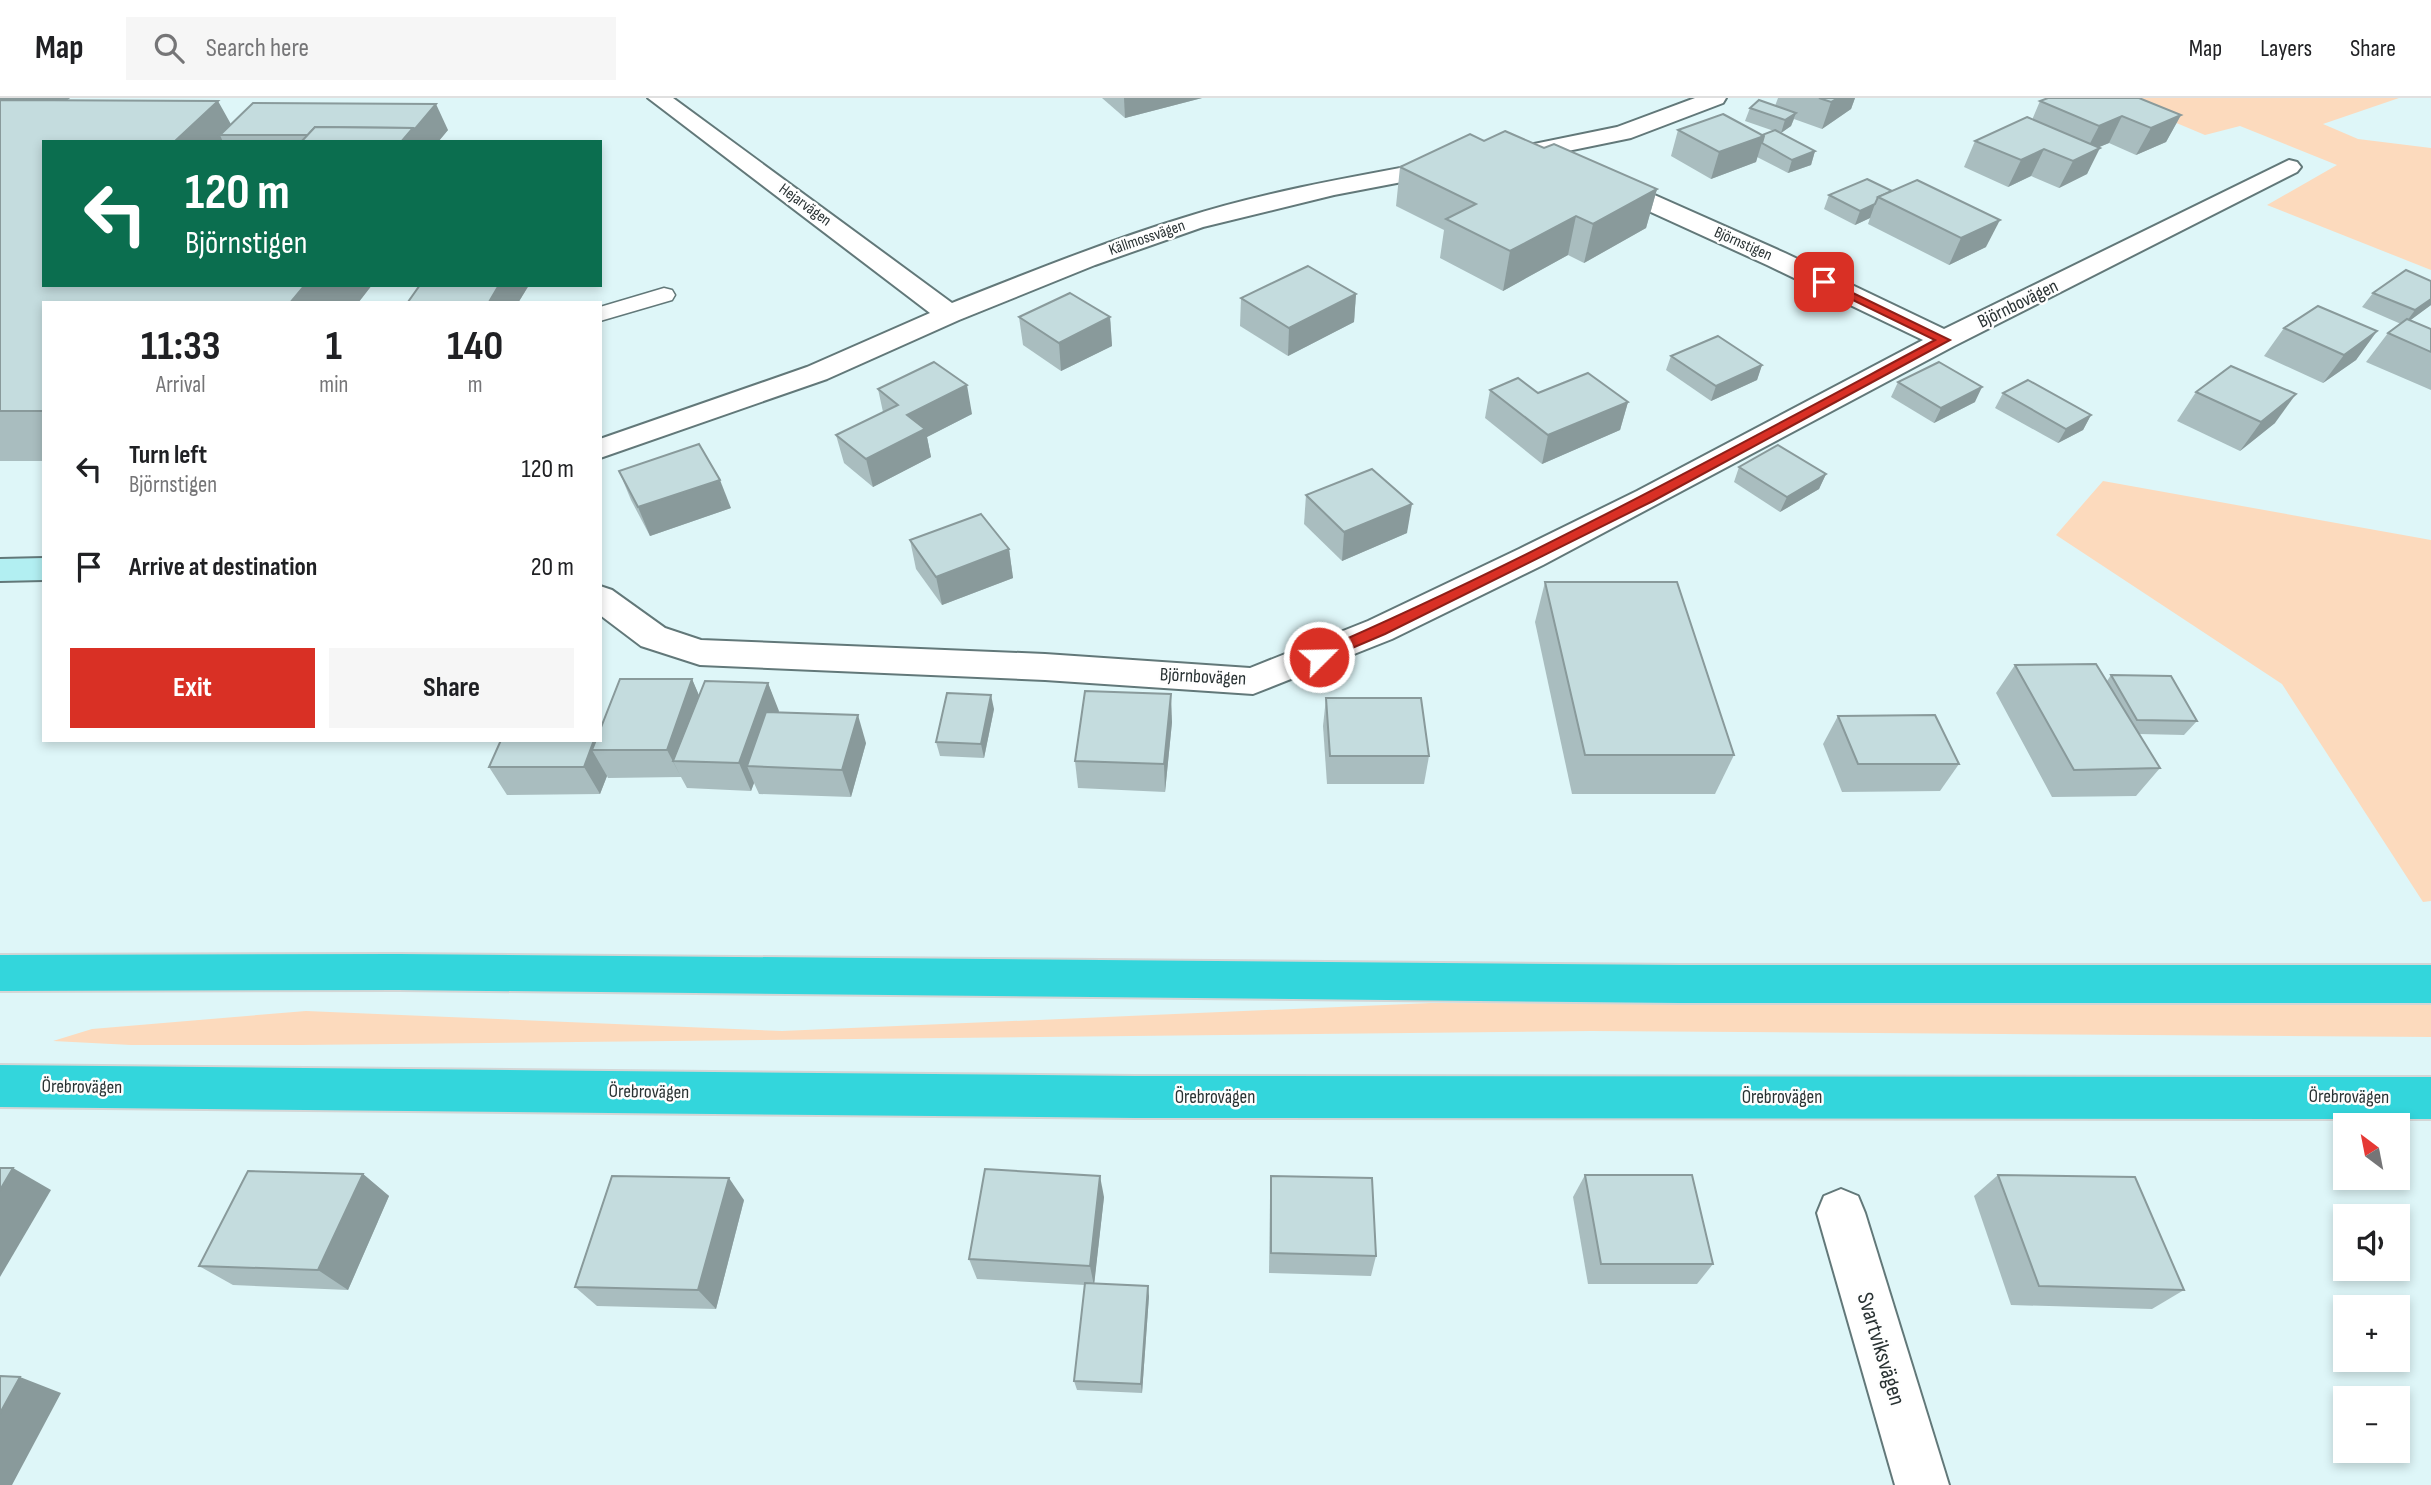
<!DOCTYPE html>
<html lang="en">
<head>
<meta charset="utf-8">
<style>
  body { margin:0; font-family:"Sofia Sans Condensed",sans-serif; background:#f6f6f6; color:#202124; height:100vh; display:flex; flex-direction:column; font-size:26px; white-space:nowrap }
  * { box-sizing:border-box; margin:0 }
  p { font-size:23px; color:#757577 }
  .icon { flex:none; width:38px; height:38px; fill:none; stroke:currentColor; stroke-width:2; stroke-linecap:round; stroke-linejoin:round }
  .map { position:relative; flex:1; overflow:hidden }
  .drawer { position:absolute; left:42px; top:203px; width:560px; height:441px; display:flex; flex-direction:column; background:#fff; border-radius:0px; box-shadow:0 4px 10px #0003 }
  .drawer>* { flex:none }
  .banner { position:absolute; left:42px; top:42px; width:560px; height:147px; border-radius:0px; box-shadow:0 4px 10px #0003; background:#0b6e4f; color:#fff; overflow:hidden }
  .needle { width:46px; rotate:328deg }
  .controls { position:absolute; left:2333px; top:1015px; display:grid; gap:14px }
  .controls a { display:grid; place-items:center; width:77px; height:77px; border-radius:0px; background:#fff; box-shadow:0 4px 10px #0003; font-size:35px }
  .pin { position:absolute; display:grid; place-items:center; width:60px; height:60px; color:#fff; margin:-30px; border-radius:14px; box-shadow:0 4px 10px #0006 }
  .me { position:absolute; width:77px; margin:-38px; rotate:67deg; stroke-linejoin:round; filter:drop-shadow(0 0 5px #0008) }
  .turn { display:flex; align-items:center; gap:24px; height:147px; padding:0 28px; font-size:32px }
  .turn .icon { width:91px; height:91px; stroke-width:2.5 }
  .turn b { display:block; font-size:49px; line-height:60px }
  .eta { display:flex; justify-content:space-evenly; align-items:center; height:119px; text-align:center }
  .eta b { font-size:42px; font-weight:700; line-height:49px }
  .primary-button { display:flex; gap:14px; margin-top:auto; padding:14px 28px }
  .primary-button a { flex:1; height:80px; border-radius:0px; background:#d93025; color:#fff; font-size:28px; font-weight:700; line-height:80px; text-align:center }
  .primary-button a+a { background:#f6f6f6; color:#202124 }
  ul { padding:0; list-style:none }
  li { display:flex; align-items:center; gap:21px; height:98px; padding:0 28px }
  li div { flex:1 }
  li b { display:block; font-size:26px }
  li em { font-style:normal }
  header { display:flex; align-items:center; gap:42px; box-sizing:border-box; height:98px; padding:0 35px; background:#fff; border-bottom:2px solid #e0e0e0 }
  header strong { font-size:33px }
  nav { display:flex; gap:38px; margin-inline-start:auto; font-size:24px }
  .search { width:490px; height:63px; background:#f6f6f6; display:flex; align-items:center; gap:18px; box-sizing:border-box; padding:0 24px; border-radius:0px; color:#757577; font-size:26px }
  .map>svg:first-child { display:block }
</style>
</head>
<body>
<header>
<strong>Map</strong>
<div class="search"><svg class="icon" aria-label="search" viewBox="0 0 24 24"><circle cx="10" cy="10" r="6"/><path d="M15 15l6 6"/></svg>Search here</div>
<nav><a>Map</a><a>Layers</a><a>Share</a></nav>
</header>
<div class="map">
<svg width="2431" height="1387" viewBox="0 0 2431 1387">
  <rect width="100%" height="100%" fill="#def6f8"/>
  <g fill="#fcdabd">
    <path d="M2117,0H2399L2323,26L2358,41L2431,50V172L2267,107L2337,67L2240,28L2205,37Z"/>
    <path d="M2103,383L2431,442V803L2423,804L2282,586L2056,437Z"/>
    <path d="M1431,905L2431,907V939L1591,933L301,947H131L53,943L92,931L306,913L782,933Z"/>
  </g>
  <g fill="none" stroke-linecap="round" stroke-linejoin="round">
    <g stroke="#627879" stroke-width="3">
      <path id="service" d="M664,190L672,192L675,197L672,202L600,223V209Z"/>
    </g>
    <g stroke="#627879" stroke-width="4">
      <g id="minor">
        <path d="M648,0H673L952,205C1028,175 1104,144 1183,120C1267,93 1362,77 1449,61L1457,63L1461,68L1457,73L1449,75L1334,97L1203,129L1095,167L959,222L827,281L600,360V341L807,269L930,215Z"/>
        <path d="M1695,0H1726L1723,5L1631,40L1509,65L1501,63L1497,58L1501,53L1509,51L1617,29Z"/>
        <path d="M2289,62L2297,64L2301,69L2297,74L1954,248L1543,467L1392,541L1253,596L1045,582L700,567L641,548L600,517V488L612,492L665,530L701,542L1045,556L1250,570L1368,523L1519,451L1637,393L1923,242L1767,167L1596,89L1593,84L1596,79L1605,77L1614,79L1785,155L1944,231Z"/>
        <path d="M1841,1091L1858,1098L1865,1115L1949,1387H1895L1817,1115L1824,1098Z"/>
      </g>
    </g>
    <g stroke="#627879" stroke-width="4">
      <path id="secondary" d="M44,460V482L0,483V461Z"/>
    </g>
    <g stroke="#d4d6d6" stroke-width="4">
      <g id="trunk">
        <path d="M399,856L1680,867H2431V905H1680L399,892L0,893V857Z"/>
        <path d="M0,967L1135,978L2431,979V1021L1135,1020L0,1009Z"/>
      </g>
    </g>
    <use href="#service" fill="#fff" fill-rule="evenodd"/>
    <use href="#minor" fill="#fff" fill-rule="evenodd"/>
    <use href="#secondary" fill="#b2eff2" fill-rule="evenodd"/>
    <use href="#trunk" fill="#33d6dc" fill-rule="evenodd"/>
  </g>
  <g fill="#a9bdbf">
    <path d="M0,0H70L67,2L231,26L448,32L438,44H44V187H372L358,205H44V363H0Z"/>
    <path d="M1102,0H1202L1125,20Z"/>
    <path d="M1778,0H1855L1851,11L1822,31L1794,21L1791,28L1781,35L1815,53L1811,67L1788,75L1757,59L1756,64L1711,81L1671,58L1678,32L1762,37L1774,33L1745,23L1750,10L1775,8Z"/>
    <path d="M2040,3L2181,17L2166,44L2136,57L2109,45L2099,49L2087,76L2059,90L2031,78L2008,89L1964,69L1975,43L2032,22Z"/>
    <path d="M1544,50L1657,91L1646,130L1584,165L1568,157L1503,193L1440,160L1444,132L1396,108L1400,69Z"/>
    <path d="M1867,81L1986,149L1949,167L1868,126L1870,120L1855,127L1824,111L1829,97Z"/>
    <path d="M2431,183V207L2410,222L2431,231V292L2366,264L2388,235L2401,226L2362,209L2373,195Z"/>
    <path d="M529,187L518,205L408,204Z"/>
    <path d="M1356,196L1354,224L1288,258L1240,228L1241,200Z"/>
    <path d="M1019,219H1110L1112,248L1061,273L1023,247Z"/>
    <path d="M2284,230L2377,233L2356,262L2323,285L2264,258Z"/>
    <path d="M1671,258L1762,267L1757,282L1711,303L1666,272Z"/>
    <path d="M1898,284L1975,304L1934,325L1891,299Z"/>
    <path d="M878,291L972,316L927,339L931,359L873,389L844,365L836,337L883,314Z"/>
    <path d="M1490,292L1628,304L1620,332L1542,366L1485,320Z"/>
    <path d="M2196,294L2275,325L2240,353L2177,323Z"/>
    <path d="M2003,295L2091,317L2083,332L2058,345L1995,310Z"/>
    <path d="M1739,369L1826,376L1819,391L1780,414L1734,384Z"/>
    <path d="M619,373L731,410L650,438L631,402Z"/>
    <path d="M1306,397L1407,435L1342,463L1304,426Z"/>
    <path d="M910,442L1009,451L1013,480L942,507L916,471Z"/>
    <path d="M1545,484L1734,657L1715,696H1572L1535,524Z"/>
    <path d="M2015,567L2107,583L2111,577L2197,623L2184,637L2139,636L2160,670L2136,698L2052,699L1996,595Z"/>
    <path d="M692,581L699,598L768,585L778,614L866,645L851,699L759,696L754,685L751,693L687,690L681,679L608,680L607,678L600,696L507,697L489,669L602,626Z"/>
    <path d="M1326,600L1429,658L1424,686H1327L1323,628Z"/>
    <path d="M994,611L984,660L940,658L936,644Z"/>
    <path d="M1838,618L1959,666L1940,693L1842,694L1823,646Z"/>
    <path d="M1172,624L1165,694L1078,690L1075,663Z"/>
    <path d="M363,1076L389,1098L348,1192L233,1187L199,1168Z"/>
    <path d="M1585,1077L1713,1166L1697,1186H1588L1573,1099Z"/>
    <path d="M1998,1077L2184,1192L2152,1211L2011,1207L1974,1098Z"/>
    <path d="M1271,1078L1376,1158L1371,1178L1269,1175L1270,1099Z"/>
    <path d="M1104,1099L1094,1185L1149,1198L1142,1295L1077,1292L1074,1283L1085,1187L977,1181L969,1161Z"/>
    <path d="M744,1102L716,1211L597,1208L575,1189Z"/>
  </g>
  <g fill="#899a9b">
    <path d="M0,0H70L10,48L0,34Z"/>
    <path d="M1124,0H1202L1125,20Z"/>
    <path d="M1838,0H1855L1851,11L1822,31L1831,4Z"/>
    <path d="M218,3L237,37H220L223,44H174Z"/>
    <path d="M436,6L448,32L438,44H401Z"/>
    <path d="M1796,15L1791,28L1781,35L1785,22Z"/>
    <path d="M2181,17L2166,44L2136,57L2151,30Z"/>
    <path d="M2122,18L2109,45L2085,55L2099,28Z"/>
    <path d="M1764,38L1756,64L1711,81L1719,54Z"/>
    <path d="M2100,50L2087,76L2059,90L2073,63Z"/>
    <path d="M2044,51L2031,78L2008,89L2021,62Z"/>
    <path d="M1815,53L1811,67L1788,75L1792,62Z"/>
    <path d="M1657,91L1646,130L1584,165L1593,126Z"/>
    <path d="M1875,106L1870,120L1855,127L1860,113Z"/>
    <path d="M1576,118L1568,157L1503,193L1510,153Z"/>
    <path d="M2000,122L1986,149L1949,167L1961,140Z"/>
    <path d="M305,187H372L358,205H290Z"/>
    <path d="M499,187H529L518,205H489Z"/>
    <path d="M1356,196L1354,224L1288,258L1289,230Z"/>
    <path d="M2431,201V207L2404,227L2415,212Z"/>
    <path d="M1110,219L1112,248L1061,273L1059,245Z"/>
    <path d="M2377,233L2356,262L2323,285L2344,257Z"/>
    <path d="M1762,267L1757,282L1711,303L1716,288Z"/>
    <path d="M967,287L972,316L927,339L931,359L873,389L866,361L907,317Z"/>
    <path d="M1982,289L1975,304L1934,325L1941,310Z"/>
    <path d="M2296,296L2275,325L2240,353L2261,324Z"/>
    <path d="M1628,304L1620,332L1542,366L1548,337Z"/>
    <path d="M2091,317L2083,332L2058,345L2066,331Z"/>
    <path d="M1826,376L1819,391L1780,414L1787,399Z"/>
    <path d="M720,382L731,410L650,438L638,409Z"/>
    <path d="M1412,406L1407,435L1342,463L1344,434Z"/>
    <path d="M1009,451L1013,480L942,507L936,479Z"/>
    <path d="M692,581L704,609L673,663L681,679L667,652Z"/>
    <path d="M768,585L779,613L759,669L747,668L754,685L751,693L739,665Z"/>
    <path d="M1171,596L1172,624L1165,694L1164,666Z"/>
    <path d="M991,597L994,611L984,660L981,646Z"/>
    <path d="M858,617L866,645L851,699L842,672Z"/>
    <path d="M601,624L616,652H592L607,678L600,696L584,669L594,642H600Z"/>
    <path d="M13,1070L51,1092L0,1179V1092Z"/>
    <path d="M363,1076L389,1098L348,1192L318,1172Z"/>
    <path d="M1100,1078L1104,1099L1094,1188L1090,1168Z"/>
    <path d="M729,1080L744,1102L716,1211L698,1192Z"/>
    <path d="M1148,1188L1149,1198L1142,1295L1141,1286Z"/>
    <path d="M20,1279L61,1295L12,1387H0V1315Z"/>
  </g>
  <g fill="#c4dcde" stroke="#899a9b" stroke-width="2">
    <path d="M1819,0H1838L1831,4Z"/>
    <path d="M2048,0H2139L2181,17L2151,30L2122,18L2099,28L2040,3Z"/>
    <path d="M0,2L218,3L174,44H44V187H305L290,205H44V313H0Z"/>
    <path d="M1759,2L1796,15L1785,22L1750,10Z"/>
    <path d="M253,5L436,6L414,32L413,30L315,29L308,37H220Z"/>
    <path d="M1723,16L1764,38L1719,54L1678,32Z"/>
    <path d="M2027,19L2100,50L2073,63L2044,51L2021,62L1975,43Z"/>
    <path d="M315,29L413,30L401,44H301Z"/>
    <path d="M1775,32L1815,53L1792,62L1762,45L1764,38L1762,37Z"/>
    <path d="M1505,33L1544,50L1554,46L1657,91L1593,126L1576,118L1510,153L1446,121L1476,106L1400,69L1470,36L1484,43Z"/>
    <path d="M1867,81L1892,93L1878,99L1875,106L1860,113L1829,97Z"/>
    <path d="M1917,82L2000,122L1961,140L1878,99Z"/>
    <path d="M1308,168L1356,196L1289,230L1241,200Z"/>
    <path d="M2406,172L2431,183V201L2415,212L2373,195Z"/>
    <path d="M420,187H499L489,204H408Z"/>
    <path d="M1070,195L1110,219L1059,245L1019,219Z"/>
    <path d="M2318,208L2377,233L2344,257L2284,230Z"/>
    <path d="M2407,221L2431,231V254L2388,235Z"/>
    <path d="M1718,238L1762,267L1716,288L1671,258Z"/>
    <path d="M934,264L967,287L907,317L925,331L866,361L836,337L898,307L878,291Z"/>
    <path d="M1939,264L1982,289L1941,310L1898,284Z"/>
    <path d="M2231,268L2296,296L2261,324L2196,294Z"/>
    <path d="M1588,275L1628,304L1548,337L1490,292L1518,280L1538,295Z"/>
    <path d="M2028,282L2091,317L2066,331L2003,295Z"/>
    <path d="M699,346L720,382L638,409L619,373Z"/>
    <path d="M1778,347L1826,376L1787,399L1739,369Z"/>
    <path d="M1372,371L1412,406L1344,434L1306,397Z"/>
    <path d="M981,416L1009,451L936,479L910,442Z"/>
    <path d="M1545,484H1677L1734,657H1585Z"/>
    <path d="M2096,566L2160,670L2074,672L2015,567Z"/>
    <path d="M2111,577L2171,578L2197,623L2137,622Z"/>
    <path d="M620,581H692L667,652H592L596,642H600V632Z"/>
    <path d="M705,583L768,585L739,665L673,663Z"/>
    <path d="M1085,593L1171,596L1164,666L1075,663Z"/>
    <path d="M947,595L991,597L981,646L936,644Z"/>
    <path d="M1326,600H1421L1429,658H1330Z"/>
    <path d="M766,614L858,617L842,672L747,668Z"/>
    <path d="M1935,617L1959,666H1858L1838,618Z"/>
    <path d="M501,642H594L584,669H489Z"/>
    <path d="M0,1070H13L0,1092Z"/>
    <path d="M985,1071L1100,1078L1090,1168L969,1161Z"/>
    <path d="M248,1073L363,1076L318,1172L199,1168Z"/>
    <path d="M1585,1077H1692L1713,1166H1601Z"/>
    <path d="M1998,1077L2135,1079L2184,1192L2039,1188Z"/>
    <path d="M612,1078L729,1080L698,1192L575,1189Z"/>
    <path d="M1271,1078L1372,1080L1376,1158L1271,1155Z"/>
    <path d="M1085,1185L1148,1188L1141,1286L1074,1283Z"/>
    <path d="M0,1278L20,1279L0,1315Z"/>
  </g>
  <path fill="#d93025" stroke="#8d1f18" stroke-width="2" d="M1824,181L1950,242L1653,403L1385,536L1324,562H1314L1312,559L1314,555C1527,463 1731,351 1935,242L1820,186L1819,184Z"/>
  <g text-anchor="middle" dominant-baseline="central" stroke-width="5" stroke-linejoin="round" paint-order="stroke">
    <g font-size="16" fill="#293233" stroke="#fefefe">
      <text transform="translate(805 107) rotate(36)">Hejarvägen</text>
      <text transform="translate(1147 140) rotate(-19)">Källmossvägen</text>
      <text transform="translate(1743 146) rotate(24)">Björnstigen</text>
    </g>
    <g font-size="19" fill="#293233" stroke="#fefefe">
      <text transform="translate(2018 206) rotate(-26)">Björnbovägen</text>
      <text transform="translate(1203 579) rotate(3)">Björnbovägen</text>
      <text transform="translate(82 989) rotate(1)">Örebrovägen</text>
      <text transform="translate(649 994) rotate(1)">Örebrovägen</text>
      <text x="1215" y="999">Örebrovägen</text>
      <text x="1782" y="999">Örebrovägen</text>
      <text transform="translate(2349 999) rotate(1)">Örebrovägen</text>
    </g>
    <g font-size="23" fill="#293233" stroke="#fefefe">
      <text transform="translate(1881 1251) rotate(73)">Svartviksvägen</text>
    </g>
  </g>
</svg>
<div class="controls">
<a><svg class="needle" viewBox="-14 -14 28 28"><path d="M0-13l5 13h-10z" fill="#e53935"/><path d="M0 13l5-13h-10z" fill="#757577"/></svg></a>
<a><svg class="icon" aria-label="sound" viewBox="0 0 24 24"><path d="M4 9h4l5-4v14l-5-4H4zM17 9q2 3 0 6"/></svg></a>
<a>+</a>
<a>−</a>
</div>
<div class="pin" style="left:1824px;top:184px;background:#d93025"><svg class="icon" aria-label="arrive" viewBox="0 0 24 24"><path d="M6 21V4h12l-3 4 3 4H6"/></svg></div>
<svg class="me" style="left:1319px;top:559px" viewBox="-20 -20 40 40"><circle r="17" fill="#d93025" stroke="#fff" stroke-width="3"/><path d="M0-11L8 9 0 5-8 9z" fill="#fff"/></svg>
<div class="banner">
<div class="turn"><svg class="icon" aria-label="left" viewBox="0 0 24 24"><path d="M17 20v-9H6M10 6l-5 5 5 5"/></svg><div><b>120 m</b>Björnstigen</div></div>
</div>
<section class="drawer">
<div class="eta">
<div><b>11:33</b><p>Arrival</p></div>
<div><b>1</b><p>min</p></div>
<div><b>140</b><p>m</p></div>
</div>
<ul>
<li><svg class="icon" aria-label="left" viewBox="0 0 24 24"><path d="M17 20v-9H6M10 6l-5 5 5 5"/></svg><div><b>Turn left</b><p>Björnstigen</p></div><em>120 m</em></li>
<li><svg class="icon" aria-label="arrive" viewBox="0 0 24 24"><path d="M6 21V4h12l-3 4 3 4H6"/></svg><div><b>Arrive at destination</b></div><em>20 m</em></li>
</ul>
<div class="primary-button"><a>Exit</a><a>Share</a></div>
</section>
</div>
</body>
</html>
